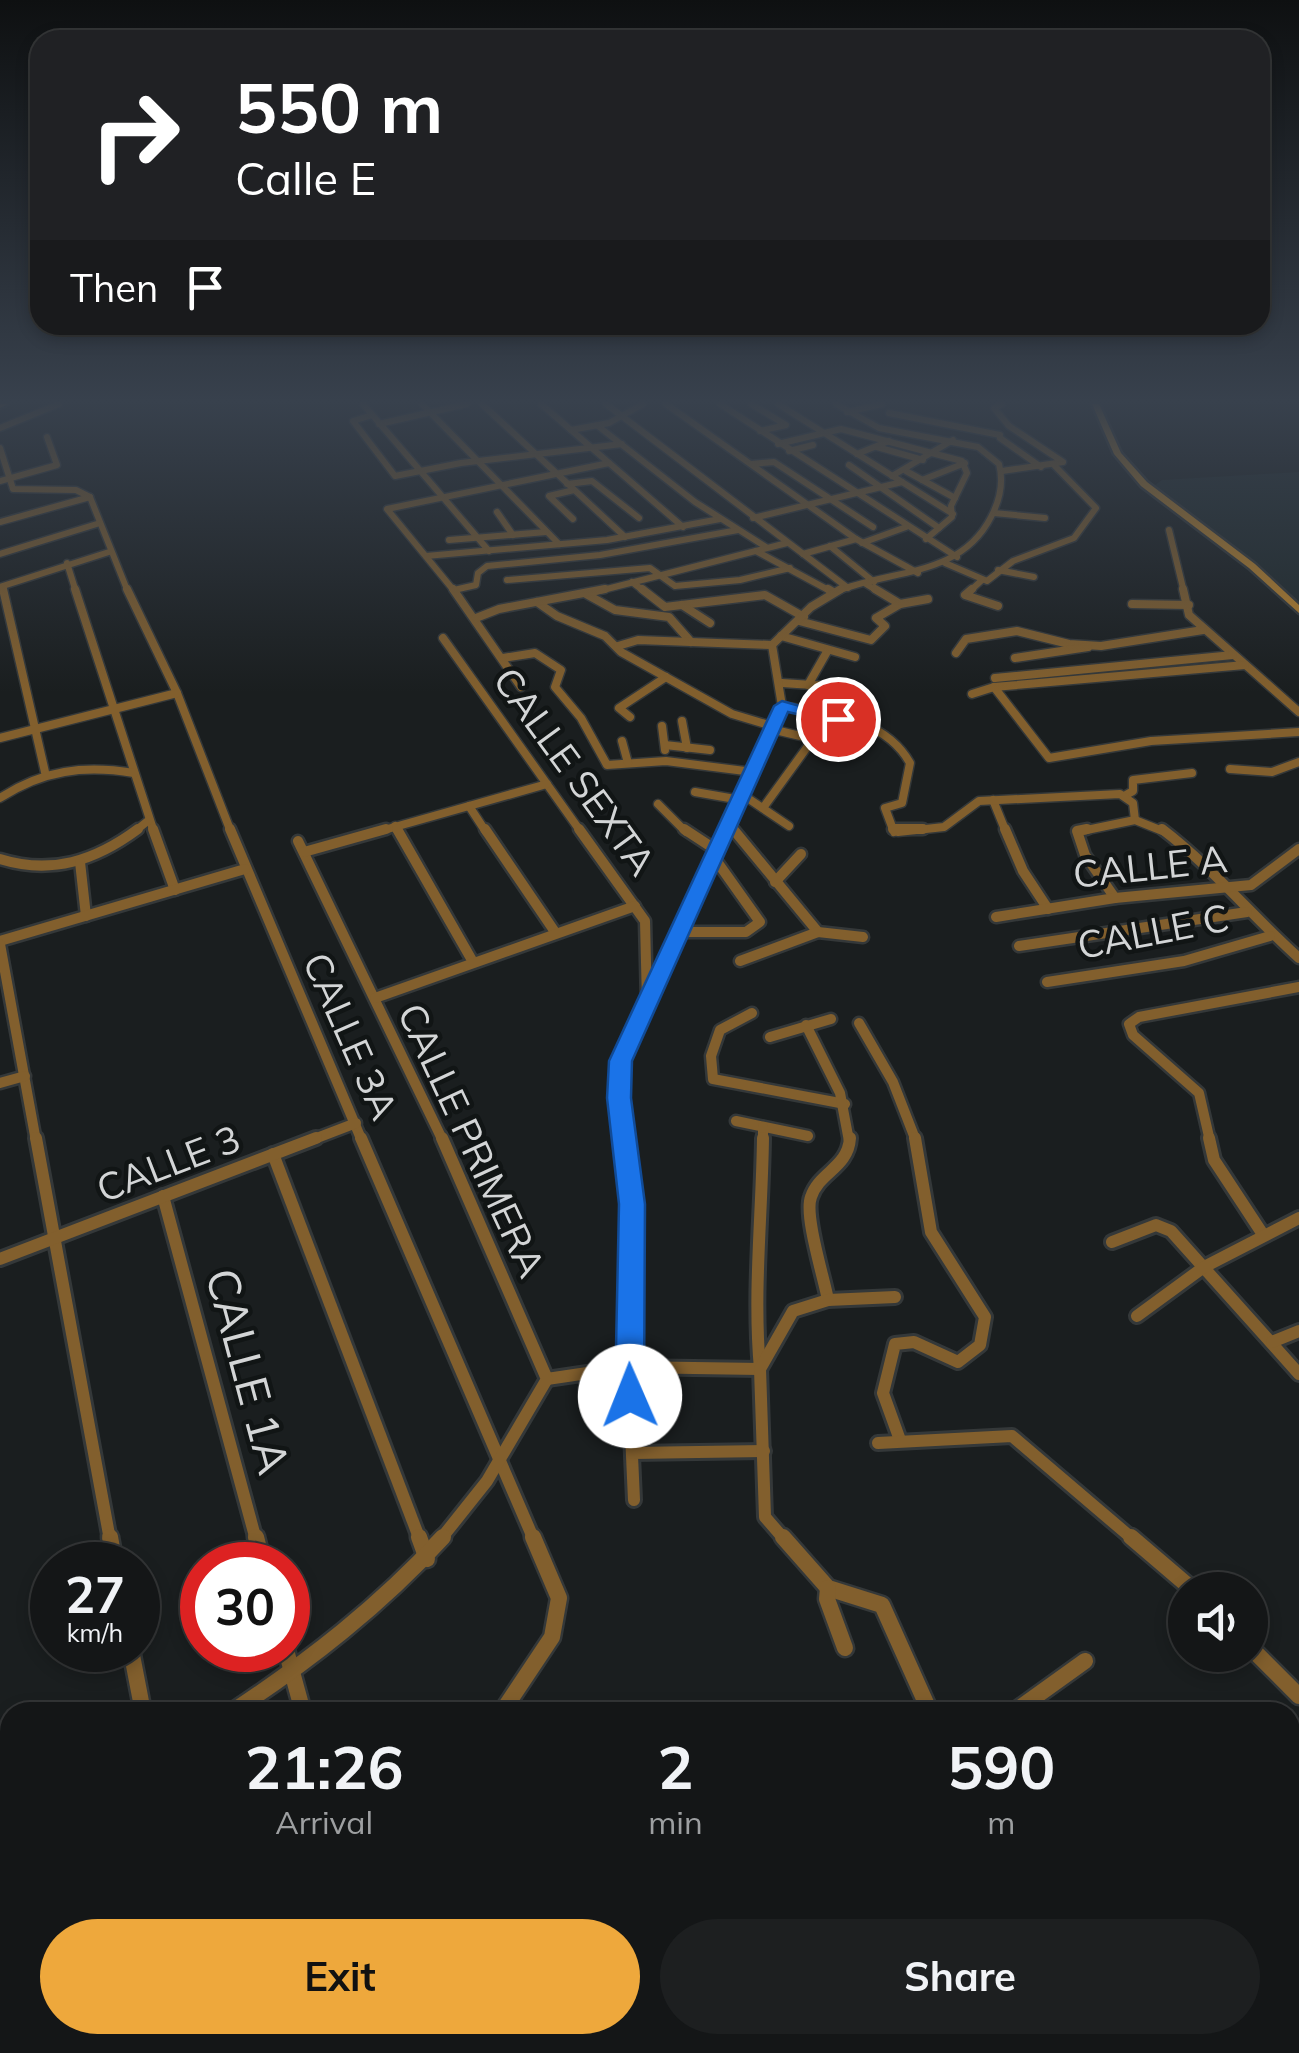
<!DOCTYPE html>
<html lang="en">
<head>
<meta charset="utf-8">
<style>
  body { margin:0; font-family:Mulish,sans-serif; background:#1d1f20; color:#f1f3f6; height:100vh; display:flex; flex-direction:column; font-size:38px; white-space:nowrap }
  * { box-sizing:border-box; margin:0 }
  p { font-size:32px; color:#9d9fa1 }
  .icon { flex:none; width:55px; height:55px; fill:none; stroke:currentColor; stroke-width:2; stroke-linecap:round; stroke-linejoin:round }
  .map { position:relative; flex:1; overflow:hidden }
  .details { position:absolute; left:0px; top:1702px; width:1300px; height:352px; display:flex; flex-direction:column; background:#141617; border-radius:30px 30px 0 0; box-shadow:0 5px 15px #0003,0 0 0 2px #333536 }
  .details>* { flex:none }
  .hud { position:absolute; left:30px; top:30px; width:1240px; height:305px; border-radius:30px; box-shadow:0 5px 15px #0003,0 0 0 2px #333536; background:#202124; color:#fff; overflow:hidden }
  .controls { position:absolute; left:1168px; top:1572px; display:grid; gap:20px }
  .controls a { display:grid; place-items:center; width:100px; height:100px; border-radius:50%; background:#141617; box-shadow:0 5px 15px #0003,0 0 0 2px #333536; font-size:50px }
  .speed { position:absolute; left:30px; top:1542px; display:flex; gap:20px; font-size:50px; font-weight:700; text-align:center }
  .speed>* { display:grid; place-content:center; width:130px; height:130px; border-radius:50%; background:#141617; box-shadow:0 5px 15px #0003,0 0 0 2px #333536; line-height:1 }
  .speed small { font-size:25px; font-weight:400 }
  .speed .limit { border:15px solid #d22; background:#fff; color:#111 }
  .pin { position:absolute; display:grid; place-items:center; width:85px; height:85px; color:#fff; margin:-42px; border:5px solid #fff; border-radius:50%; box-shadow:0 2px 10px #0007 }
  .me { position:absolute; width:110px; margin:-55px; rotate:359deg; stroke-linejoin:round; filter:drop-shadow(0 0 8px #0008) }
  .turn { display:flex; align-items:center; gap:35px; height:210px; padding:0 40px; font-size:45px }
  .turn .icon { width:130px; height:130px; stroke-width:2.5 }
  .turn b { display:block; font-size:70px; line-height:85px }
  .then { display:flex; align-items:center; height:95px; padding:0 40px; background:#0003; gap:20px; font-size:38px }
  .eta { display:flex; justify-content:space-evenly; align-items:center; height:170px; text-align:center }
  .eta b { font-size:60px; font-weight:700; line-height:70px }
  .cta { display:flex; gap:20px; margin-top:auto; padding:20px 40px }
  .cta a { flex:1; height:115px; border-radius:60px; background:#eea83c; color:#111; font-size:40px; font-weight:700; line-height:115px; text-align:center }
  .cta a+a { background:#1d1f20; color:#f1f3f6 }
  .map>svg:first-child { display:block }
</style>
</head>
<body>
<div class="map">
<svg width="1299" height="2053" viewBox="0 0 1299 2053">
  <rect width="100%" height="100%" fill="#1a1e1f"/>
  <path fill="#1f292b" d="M1299,472V604L1264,571L1151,488L1162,480Z"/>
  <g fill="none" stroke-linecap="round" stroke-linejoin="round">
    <g stroke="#343839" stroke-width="9">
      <g id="street-far4">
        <path d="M363,404L489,551"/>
        <path d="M422,404L559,544"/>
        <path d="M482,404L625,537"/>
        <path d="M541,404L683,527"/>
        <path d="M606,404L848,588"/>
        <path d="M666,404L856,539L918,573"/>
        <path d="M720,404L957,557"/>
        <path d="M751,404L786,425L760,431"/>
        <path d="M778,404L953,514"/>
        <path d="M1002,404L994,408L1009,426L1063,462L1002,471"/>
        <path d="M847,412L882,404"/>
        <path d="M889,413L1000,435"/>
        <path d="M372,415L353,421L395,476L461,463L622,444"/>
        <path d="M379,424L467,404"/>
        <path d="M598,426L695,502L766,547"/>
        <path d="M0,428L59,404"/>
        <path d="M571,430L609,423L643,404"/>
        <path d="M1000,438L1041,467"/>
        <path d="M778,444L841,429L962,461L967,473L951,506L952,517L926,539"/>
        <path d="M877,447L923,460"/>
        <path d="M0,448L13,489L76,490L90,497"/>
        <path d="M789,451L813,445"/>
        <path d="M857,454L889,441"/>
        <path d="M751,464L774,462L873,527"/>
        <path d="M849,465L939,528"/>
        <path d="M906,471L955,498"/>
        <path d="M892,476L953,440"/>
        <path d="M922,480L965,463"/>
        <path d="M0,481L57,465L47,437"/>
        <path d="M567,484L592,481L639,518"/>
        <path d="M90,497L128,592"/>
        <path d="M497,512L513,535"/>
        <path d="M994,513L1045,518"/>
        <path d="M753,518L902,482"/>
        <path d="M573,519L549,496L574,490"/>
        <path d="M0,522L90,497"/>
        <path d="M1169,530L1184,592"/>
        <path d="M449,540L546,532"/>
        <path d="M862,543L906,527"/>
        <path d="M830,546L874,582"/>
        <path d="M756,551L832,592"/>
        <path d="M0,554L100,523"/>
        <path d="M803,554L856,539"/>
        <path d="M426,556L607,540L720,519"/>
        <path d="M67,563L76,592"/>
        <path d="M945,563L987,581L1013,561L1074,538L1096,508L1054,465"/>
        <path d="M998,570L1034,577"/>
        <path d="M507,580L650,568L675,586L740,580L790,568"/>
        <path d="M632,582L645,592"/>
        <path d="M866,584L879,592"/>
        <path d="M0,587L109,552"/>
        <path d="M2,587L3,592"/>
        <path d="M454,590L476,585L478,573L487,566L600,555L738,530"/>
        <path d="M455,592L387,509L609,463"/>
        <path d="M595,592L787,543"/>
        <path d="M835,592C890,569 960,578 991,517C1000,500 1004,483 999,464L978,447L879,428L836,404"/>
        <path d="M969,592L982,580"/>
      </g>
    </g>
    <g stroke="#343839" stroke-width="11">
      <g id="street-far3">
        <path d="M3,589L45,772"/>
        <path d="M75,589L154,832"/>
        <path d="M127,589L177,693L231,832"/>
        <path d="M453,589L521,687"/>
        <path d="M642,589L665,607L765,595L804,617"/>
        <path d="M828,589L833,592"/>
        <path d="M875,589L900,604"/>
        <path d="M972,589L965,595L998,606"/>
        <path d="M1183,589L1189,615L1299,712"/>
        <path d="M586,594L615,610L669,617L691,642"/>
        <path d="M537,602L557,616L605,636L621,652L732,714L772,726"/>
        <path d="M1132,604L1189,605"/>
        <path d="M682,605L710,623"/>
        <path d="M476,618L499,609L605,589"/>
        <path d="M799,621L871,640L885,626L876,618L900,604L928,599"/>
        <path d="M781,636L855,657"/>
        <path d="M443,638L581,832"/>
        <path d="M618,646L638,640L772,645"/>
        <path d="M956,653L966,639L1017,631L1069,644L1101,646L1203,630"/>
        <path d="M503,658L535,653L561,670L555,687L581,718L607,765L666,761L753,772"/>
        <path d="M1015,658L1088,647"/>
        <path d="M995,678L1233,655"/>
        <path d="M782,683L843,687"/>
        <path d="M808,685L828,650"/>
        <path d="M994,687L1049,758L1151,741L1299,732"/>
        <path d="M972,694L994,687L1245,665"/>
        <path d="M782,706C829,715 884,717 910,763L902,803L885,808L894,832"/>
        <path d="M821,712L865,708"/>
        <path d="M630,717L619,708L666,677"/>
        <path d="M682,721L687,748"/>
        <path d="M662,726L665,750"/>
        <path d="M0,738L177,693"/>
        <path d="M622,741L628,763"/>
        <path d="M665,745L710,750"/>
        <path d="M1230,769L1272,772L1299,762"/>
        <path d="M695,792L741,800"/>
        <path d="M743,795L789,826"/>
        <path d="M1126,795L1133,791V780L1192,773"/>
        <path d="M0,798C43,770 84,765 134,773"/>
        <path d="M993,800L1006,832"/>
        <path d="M658,804L686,832"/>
        <path d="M469,806L486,832"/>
        <path d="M763,808L813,739L771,729"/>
        <path d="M729,824L735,832"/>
        <path d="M395,826L398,832"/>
        <path d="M134,832L149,820"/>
        <path d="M377,832L547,784"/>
        <path d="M725,832L782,706L772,645L811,607L841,589"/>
        <path d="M898,832L944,827L979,801L1120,794L1133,803L1135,820"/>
        <path d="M1077,832L1135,820L1165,832"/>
      </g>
    </g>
    <g stroke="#343839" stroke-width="15">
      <g id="street-far2">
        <path d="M153,829L175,890"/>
        <path d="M230,829L362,1141"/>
        <path d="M397,829L473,962"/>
        <path d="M485,829L555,932"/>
        <path d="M579,829L645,921L647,1003"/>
        <path d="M684,829L716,850"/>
        <path d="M733,829L818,932L863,937"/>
        <path d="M893,829H923"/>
        <path d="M1005,829L1023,871L1048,909"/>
        <path d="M1087,829L1077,831L1085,855L1115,898"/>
        <path d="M1162,829C1212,867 1252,916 1299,958"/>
        <path d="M298,841L443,1141"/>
        <path d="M304,852L386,829"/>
        <path d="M0,859C51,875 95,861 138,829"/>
        <path d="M80,862L86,916"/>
        <path d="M775,882L801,854"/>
        <path d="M996,917L1115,898L1251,885L1299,849"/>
        <path d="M683,932H746L760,922L713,856"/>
        <path d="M0,941L245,869"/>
        <path d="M0,944L36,1141"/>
        <path d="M1019,946L1247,912"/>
        <path d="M740,961L818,932"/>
        <path d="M1047,982L1184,961L1270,936"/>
        <path d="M375,998L635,906"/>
        <path d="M752,1013L720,1030L711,1056L713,1079L845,1104"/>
        <path d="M859,1023L893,1082L916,1141"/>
        <path d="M806,1025L840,1093L849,1141"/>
        <path d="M770,1037L831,1019"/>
        <path d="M0,1083L25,1076"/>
        <path d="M736,1121L808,1136"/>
        <path d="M309,1141L356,1123"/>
        <path d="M624,1141L620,1061L726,829"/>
        <path d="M763,1141V1127"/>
        <path d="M1210,1141L1199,1093L1133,1035L1129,1024L1139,1017L1299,987"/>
      </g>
    </g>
    <g stroke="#343839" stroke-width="18">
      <g id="street-far1">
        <path d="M36,1138L110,1540"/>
        <path d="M361,1138L534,1540"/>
        <path d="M624,1138L632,1204L628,1367L634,1500"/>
        <path d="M1209,1138L1214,1160L1262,1233"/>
        <path d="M273,1154L420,1540"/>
        <path d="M163,1196L256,1540"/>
        <path d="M1112,1242L1156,1225L1171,1231L1299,1374"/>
        <path d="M0,1259L316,1138"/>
        <path d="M828,1300C824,1278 804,1215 811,1197C819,1172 848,1168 850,1138"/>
        <path d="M1137,1316L1204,1267L1299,1218"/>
        <path d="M1272,1342L1299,1331"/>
        <path d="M547,1379L628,1367L760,1369C753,1293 762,1215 763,1138"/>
        <path d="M900,1440L883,1393L895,1344L914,1342L958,1362L980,1345L985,1317L931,1232L915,1138"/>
        <path d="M878,1443L1012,1436L1134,1540"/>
        <path d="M632,1453L764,1451"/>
        <path d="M440,1540L487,1481L547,1379L442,1138"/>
        <path d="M785,1540L765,1517L760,1369L793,1311L828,1300L895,1297"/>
      </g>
    </g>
    <g stroke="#343839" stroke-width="21">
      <g id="street">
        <path d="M110,1537L115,1565"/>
        <path d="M256,1537L263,1565"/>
        <path d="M419,1537L427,1559"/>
        <path d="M783,1537L828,1588L882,1605L930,1712"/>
        <path d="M1131,1537L1193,1590"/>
        <path d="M828,1588L827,1599L845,1648"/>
        <path d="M1250,1647L1299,1696"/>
        <path d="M131,1650L143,1712"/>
        <path d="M286,1650L303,1712"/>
        <path d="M232,1712C309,1661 380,1606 443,1537"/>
        <path d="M502,1712L552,1637L559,1598L533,1537"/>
        <path d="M1014,1712L1085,1661"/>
        <path d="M0,1842L10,1837"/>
        <path d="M1290,1843L1299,1840"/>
        <path d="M0,1997L5,2053"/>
        <path d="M1290,2025L1299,2022"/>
        <path d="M203,2045L204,2053"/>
        <path d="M394,2045L396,2053"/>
        <path d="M976,2045L979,2053"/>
        <path d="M1109,2045L1112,2053"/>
        <path d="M678,2053L689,2045"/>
        <path d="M827,2053L842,2045"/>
        <path d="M1213,2053L1235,2045"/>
      </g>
    </g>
    <g stroke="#343839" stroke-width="5">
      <g id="secondary">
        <path d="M0,404H8L0,408Z"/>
        <path d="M1092,404H1099L1121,453L1147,482L1255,564L1299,605V613L1249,568L1141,486L1114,454Z"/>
      </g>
    </g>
    <use href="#street-far4" stroke="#825f2d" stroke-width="6"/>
    <use href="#street-far3" stroke="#825f2d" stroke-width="8"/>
    <use href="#street-far2" stroke="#825f2d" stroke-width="10"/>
    <use href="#street-far1" stroke="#825f2d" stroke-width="12"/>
    <use href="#street" stroke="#825f2d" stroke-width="16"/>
    <use href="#secondary" fill="#bd842b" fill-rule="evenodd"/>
  </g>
  <linearGradient id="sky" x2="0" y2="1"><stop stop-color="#0e1011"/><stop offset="0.58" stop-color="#38414d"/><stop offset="1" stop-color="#38414d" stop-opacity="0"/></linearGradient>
  <rect width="1299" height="692" fill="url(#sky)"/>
  <path fill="#1a73e8" stroke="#114b97" stroke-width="2.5" d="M782,701L847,719L838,724L788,712L632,1061L631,1098L645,1204L644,1396L640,1405L630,1410L619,1405L615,1396L619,1204L607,1098L609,1061L774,706Z"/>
  <g text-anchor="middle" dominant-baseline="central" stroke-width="9" stroke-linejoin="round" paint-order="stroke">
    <g font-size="38" fill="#d3d5d6" stroke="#111515">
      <text transform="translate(575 771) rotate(54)">CALLE SEXTA</text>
      <text transform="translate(1150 866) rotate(-6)">CALLE A</text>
      <text transform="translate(1153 931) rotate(-11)">CALLE C</text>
      <text transform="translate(351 1036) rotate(66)">CALLE 3A</text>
      <text transform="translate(472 1140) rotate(65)">CALLE PRIMERA</text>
      <text transform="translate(168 1163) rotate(-21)">CALLE 3</text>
    </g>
    <g font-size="45" fill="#d3d5d6" stroke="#111515">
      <text transform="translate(249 1371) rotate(75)">CALLE 1A</text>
    </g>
  </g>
</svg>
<div class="controls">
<a><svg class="icon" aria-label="sound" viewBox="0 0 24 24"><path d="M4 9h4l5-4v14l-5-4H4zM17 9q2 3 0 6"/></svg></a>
</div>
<div class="speed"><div>27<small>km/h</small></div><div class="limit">30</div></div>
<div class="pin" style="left:838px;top:719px;background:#d93025"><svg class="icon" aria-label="arrive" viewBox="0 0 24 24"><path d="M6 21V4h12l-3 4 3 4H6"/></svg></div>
<svg class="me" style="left:630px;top:1396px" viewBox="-20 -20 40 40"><circle r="19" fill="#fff"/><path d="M0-13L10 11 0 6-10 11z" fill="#1a73e8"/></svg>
<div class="hud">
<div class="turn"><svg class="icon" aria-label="right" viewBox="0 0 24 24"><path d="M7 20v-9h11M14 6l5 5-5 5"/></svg><div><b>550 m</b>Calle E</div></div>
<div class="then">Then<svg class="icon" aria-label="arrive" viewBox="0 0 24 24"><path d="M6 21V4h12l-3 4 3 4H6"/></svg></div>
</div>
<section class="details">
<div class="eta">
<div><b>21:26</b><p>Arrival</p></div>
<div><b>2</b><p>min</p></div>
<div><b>590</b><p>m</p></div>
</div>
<div class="cta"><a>Exit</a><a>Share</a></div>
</section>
</div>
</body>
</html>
